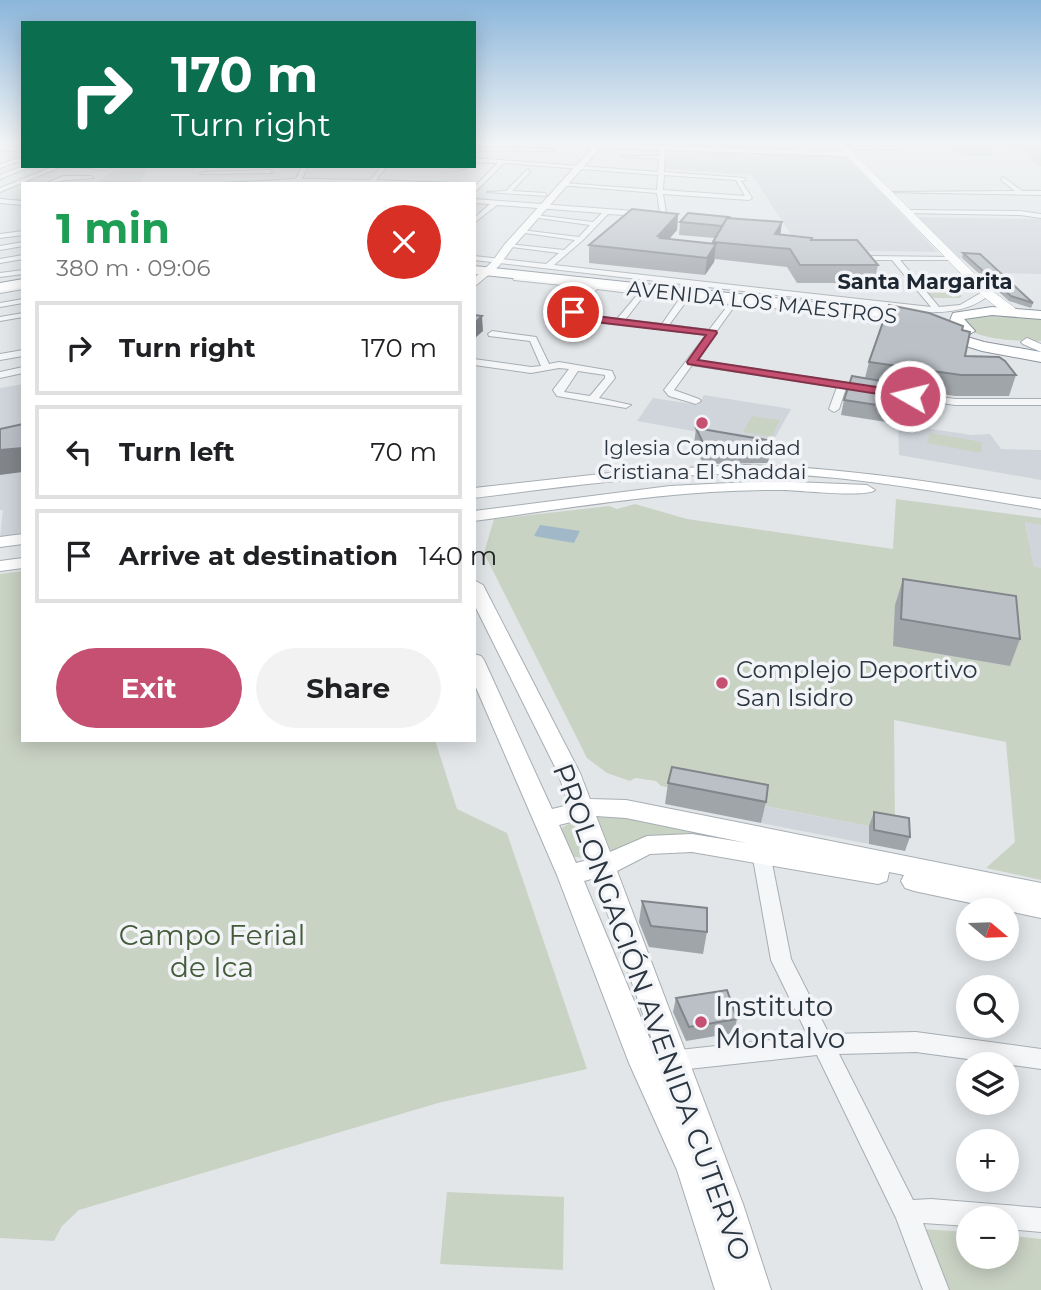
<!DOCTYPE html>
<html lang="en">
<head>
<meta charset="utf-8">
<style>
  body { margin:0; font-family:Montserrat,sans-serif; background:#f2f2f2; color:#202124; height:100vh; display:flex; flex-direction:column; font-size:26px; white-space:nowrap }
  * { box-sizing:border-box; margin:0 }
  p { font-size:23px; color:#757577 }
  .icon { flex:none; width:38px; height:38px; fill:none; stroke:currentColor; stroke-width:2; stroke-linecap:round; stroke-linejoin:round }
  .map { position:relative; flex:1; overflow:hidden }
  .drawer { position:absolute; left:21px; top:182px; width:455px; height:560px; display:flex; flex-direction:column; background:#fff; border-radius:0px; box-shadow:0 4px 18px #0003 }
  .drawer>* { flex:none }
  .guide { position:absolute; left:21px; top:21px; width:455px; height:147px; border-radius:0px; box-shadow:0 4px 18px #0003; background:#0b6e4f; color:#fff; overflow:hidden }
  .needle { width:46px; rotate:109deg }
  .fabs { position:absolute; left:956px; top:898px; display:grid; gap:14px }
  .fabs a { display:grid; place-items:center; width:63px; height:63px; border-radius:50%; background:#fff; box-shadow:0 4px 18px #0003; font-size:35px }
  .pin { position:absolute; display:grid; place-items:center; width:60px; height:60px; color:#fff; margin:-30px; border:4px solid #fff; border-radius:50%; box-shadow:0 2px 7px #0007 }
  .me { position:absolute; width:77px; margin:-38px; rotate:278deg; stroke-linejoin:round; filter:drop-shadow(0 0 5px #0008) }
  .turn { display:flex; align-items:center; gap:24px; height:147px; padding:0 35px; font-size:32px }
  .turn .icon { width:91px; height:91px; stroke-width:2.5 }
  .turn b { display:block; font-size:49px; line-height:60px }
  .round { display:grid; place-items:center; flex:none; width:74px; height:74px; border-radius:37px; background:#f2f2f2 }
  .head { display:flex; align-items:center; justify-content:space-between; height:119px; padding:0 35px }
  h1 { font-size:42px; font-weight:700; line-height:52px; color:#1e9e55 }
  .cta { display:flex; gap:14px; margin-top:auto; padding:14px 35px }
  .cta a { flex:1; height:80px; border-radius:42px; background:#c65071; color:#fff; font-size:28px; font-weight:700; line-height:80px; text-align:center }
  .cta a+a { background:#f2f2f2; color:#202124 }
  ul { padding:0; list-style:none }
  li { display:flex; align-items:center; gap:21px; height:94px; margin:0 14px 10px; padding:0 21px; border:4px solid #e0e0e0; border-radius:0px }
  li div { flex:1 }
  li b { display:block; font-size:26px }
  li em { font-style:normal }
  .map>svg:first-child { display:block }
</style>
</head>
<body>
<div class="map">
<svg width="1041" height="1290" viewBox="0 0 1041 1290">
  <rect width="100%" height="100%" fill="#e2e6e9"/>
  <g fill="#d0d5db">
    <path d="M663,150L845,156L938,252L801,250L752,175L663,169Z"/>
    <path d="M119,166H147L141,184H96Z"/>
    <path d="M917,217L1041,219V274L995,273L979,258H959Z"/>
    <path d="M23,384V448L0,454V388Z"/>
    <path d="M704,395L791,409L771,445L637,421L653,398L698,405Z"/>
    <path d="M898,424L972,435L990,434L1001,449L1041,450V480L899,455Z"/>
    <path d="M23,472V534L0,537L3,510H0V475Z"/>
    <path d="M1025,521L1041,525V568L1034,566Z"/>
    <path d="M763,806L869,826V844L761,823Z"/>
  </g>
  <g fill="#c9d3c4">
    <path d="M959,143H1041V167L1029,160L1034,158L1024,150L989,148L995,156H968L940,145L957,146Z"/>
    <path d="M922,286L975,287L978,290L956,289L962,296L960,298H933Z"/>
    <path d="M975,314L1041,317V341C1015,341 974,341 956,320Z"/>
    <path d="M752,416L780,420L772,437L743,432Z"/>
    <path d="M930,433L982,442L981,453L927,443Z"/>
    <path d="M896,499L1041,518V525L1025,522L1034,566L1041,568V880L986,868L1015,842L1006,742L894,720L895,831L661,786L656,781L635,778L630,781L607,773L587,758L484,553L494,519L609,506L617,509L635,504L687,519L893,549Z"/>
    <path d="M23,571V740H435L457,809L507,833L587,1069L438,1103L79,1210L62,1226L54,1241L0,1238V574Z"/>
    <path d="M594,813H624L721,837C681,836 648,837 611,851Z"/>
    <path d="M570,823L576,824L587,854L583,858L570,856L560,829Z"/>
    <path d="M447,1192L564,1197L563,1270L440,1264Z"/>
    <path d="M921,1229L968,1232V1256H1006V1235L1041,1239V1290H946Z"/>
  </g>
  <path fill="#a0b8c7" d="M540,525L580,531L574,543L534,536Z"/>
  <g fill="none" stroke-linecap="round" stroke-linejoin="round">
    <g stroke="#a7aeb3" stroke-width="2">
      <g id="street">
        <path d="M558,143L590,145L592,146L540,144Z"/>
        <path d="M717,143H722L723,151H719Z"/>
        <path d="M790,143H795L803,153H799Z"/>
        <path d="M0,146L23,148V151L0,150Z"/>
        <path d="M662,146L665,148L664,172L745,178V180L741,181L752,198L749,200L663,194L666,213L662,217L608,214L583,240L554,265L931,307L892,260H868L864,258L868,256L953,257L955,260H900L939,307L960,305L984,291L991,293C973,310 949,313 925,312L474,260V256L546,264L559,253L505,246L508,244L564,250L575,240L518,232L521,230L579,237L590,225L532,217L535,215L593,222L602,213L497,205L474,223V218L490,204L474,203V199L660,213L657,193L560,185L563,183L657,190L658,175L504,163L474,193V187L498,163L474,162V158L658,172L659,159L622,156H659V148ZM664,175L736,180L745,196L663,190Z"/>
        <path d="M474,147L551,149L554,151L474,150Z"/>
        <path d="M842,147H899L902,149L840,150Z"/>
        <path d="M23,157V160L0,168V164Z"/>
        <path d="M23,166H32L0,179V175Z"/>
        <path d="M55,166H63L0,192V188Z"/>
        <path d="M66,166H104L110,168L107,170Z"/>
        <path d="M302,166H308L302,179L371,180L381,166H387L376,180L451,183L209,184L296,179Z"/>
        <path d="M435,166H466L467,167L464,169Z"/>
        <path d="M528,169L530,172L512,191L545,193L547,196L487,192L506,191Z"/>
        <path d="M270,170L272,173L200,174L203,172Z"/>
        <path d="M63,176H91L94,178L64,180L54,184H45Z"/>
        <path d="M1003,177L1022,191H1041V195L884,192L1015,191L1001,180Z"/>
        <path d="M0,199L23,201V205L0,203Z"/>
        <path d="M906,210L1020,211L1041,214V218L1020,215L904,213Z"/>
        <path d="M23,231V235L0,238V234Z"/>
        <path d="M23,242V246L0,250V246Z"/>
        <path d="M23,255V259L0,263V259Z"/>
        <path d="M23,270V274L0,277V273Z"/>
        <path d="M517,276L836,311L856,310L860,312L859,314L836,315L736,304L696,360L955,399H1041V405H955L846,388L839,409L834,412L829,409L837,387L692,365L674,390L699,399L701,401L696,404L669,396L664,390L706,335L570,318L569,312L590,288L514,280L513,278ZM597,289L638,294L617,319L577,314ZM645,294L680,298L662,324L625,320ZM688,299L729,304L709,330L669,325Z"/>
        <path d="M23,285V289L0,293V289Z"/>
        <path d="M23,299V303L0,307V303Z"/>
        <path d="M23,313V317L0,321V317Z"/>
        <path d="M492,331L536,337L549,364L559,362L612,371L615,378L599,398L631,405L626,408L557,396L553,390L569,369L559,368L531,373L474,365V359L531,367L541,366L530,341L489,336L488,334ZM578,371L605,375V378L590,396L564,392Z"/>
        <path d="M23,350V356L0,360V354Z"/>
        <path d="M23,367V373L0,378V372Z"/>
        <path d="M763,838L769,840L772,845L770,853L791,959L829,1034L916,1032L1041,1049V1069L916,1052L839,1054L913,1200L931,1199L1041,1208V1232L1006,1229V1218H968V1226L923,1223L949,1290H923L896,1218L817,1055L670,1071L662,1068L659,1061L662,1054L670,1051L808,1036L771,960L752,853L757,840Z"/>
      </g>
    </g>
    <g stroke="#a7aeb3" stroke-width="2">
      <g id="secondary">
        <path d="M574,143L847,152L851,154L847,156L600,148L512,248L499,266L474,287V278L492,262L505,244L592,148Z"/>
        <path d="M1027,338L1041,344V352L1023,344L1021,342Z"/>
        <path d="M743,465C844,467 942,484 1041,499V509C955,495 869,478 782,474C679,471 576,485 474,498V488L628,471Z"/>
        <path d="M769,481L867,485L875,490C866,498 798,490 781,490C678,489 576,507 474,521V511L670,486Z"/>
        <path d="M23,534V544L0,547V537Z"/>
        <path d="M23,558V568L0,571V561Z"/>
        <path d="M474,580L483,585L580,773L590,799L626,800L1041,883V918L914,891L905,888L901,881L904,875L889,872L887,881L878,884L692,852L650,854L617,871L743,1204L771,1290H715L677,1170L629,1063L557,875L474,683V654L481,656L484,660L552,809L569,805L558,773L474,604ZM596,816L626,818L747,843L692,834L647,836L610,852ZM575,821L588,860L576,863L559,825ZM595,878L662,1068L584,881Z"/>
      </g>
    </g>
    <g stroke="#a2acb4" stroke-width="1">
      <path id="primary" d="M834,143H843L991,290L1015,308V314H1005L983,296Z"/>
    </g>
    <g stroke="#8a959f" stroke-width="2">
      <g id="highway">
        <path d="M474,266L878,309L949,323L953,313L992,307L1041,311V319L992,315L964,319L975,331L968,335L947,331L984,342L1041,352V362L982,351L941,338L939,335L946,331L878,317L474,274Z"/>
        <path d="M23,279V287L0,291V283Z"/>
      </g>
    </g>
    <use href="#street" fill="#f5f6f8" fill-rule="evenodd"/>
    <use href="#secondary" fill="#fff" fill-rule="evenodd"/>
    <use href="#primary" fill="#fff" fill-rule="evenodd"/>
    <use href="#highway" fill="#fff" fill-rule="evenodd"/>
  </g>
  <g fill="#a0a5aa">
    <path d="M678,214L677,230L669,239L712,244L715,238L679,235L680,222L729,217L728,218L780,235L811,240L878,265L874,283H797L787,267L715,259L714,262L705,275L589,263V245Z"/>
    <path d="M963,253L1033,303L1031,308L1009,301L962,258Z"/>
    <path d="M962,330L965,356L1016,375L1009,396H955L886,386L884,396L910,410L906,425L841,415L844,400L865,378L869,362Z"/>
    <path d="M696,428L772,441L768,463L703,464L694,445Z"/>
    <path d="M903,579L1020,639L1010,666L893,646L895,605Z"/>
    <path d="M668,783L766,802L761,823L665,804Z"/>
    <path d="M874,812L910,837L905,851L869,844V826Z"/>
    <path d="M642,901L707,932L703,954L649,947L639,922Z"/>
    <path d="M676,998L737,1019L734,1033L686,1041L673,1012Z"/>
  </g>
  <g fill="#82868b">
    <path d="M678,214L677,230L657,253L658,236Z"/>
    <path d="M782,222L780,238L775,234Z"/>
    <path d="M716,244L714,262L705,275L707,258Z"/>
    <path d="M482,316L483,331L474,339V324Z"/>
    <path d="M23,448V472L0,475V450Z"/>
  </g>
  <g fill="#bac0c6" stroke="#82868b" stroke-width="2">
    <path d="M632,209L678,214L658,236H662L660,238L716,244L707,258L589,245Z"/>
    <path d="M688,213L729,217L722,226L680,222Z"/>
    <path d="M727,218L782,222L775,234L812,238L811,240H857L878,265H800L790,249L713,242Z"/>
    <path d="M963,253L980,254L1033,303L1011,296Z"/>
    <path d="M889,305L929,313L963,326L962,330L970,332L965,356L999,357L1005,361L1016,375H961L869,362Z"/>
    <path d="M474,315L482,316L474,324Z"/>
    <path d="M852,376L887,382L884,396L912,400L910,410L844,400Z"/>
    <path d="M23,424V448L0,450V429Z"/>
    <path d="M696,428L772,441L771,446L705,447Z"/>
    <path d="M903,579L1016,596L1020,639L901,619Z"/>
    <path d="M672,767L768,785L766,802L668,783Z"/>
    <path d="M874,812L909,818L910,837L874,830Z"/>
    <path d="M642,901L707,908V932L651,926Z"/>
    <path d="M727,990L737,1019L689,1027L676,998Z"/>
  </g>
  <linearGradient id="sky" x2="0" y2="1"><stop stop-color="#8bb6db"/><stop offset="0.44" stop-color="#f2f4f5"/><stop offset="1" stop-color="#f2f4f5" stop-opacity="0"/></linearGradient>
  <rect width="1041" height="324" fill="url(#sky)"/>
  <path fill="#c65071" stroke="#813449" stroke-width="2" d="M573,309L580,314L716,331L717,333L698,360L910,392L915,396L910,399L688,364L687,362L706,335L578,320L567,314Z"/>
  <g fill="#c65071" stroke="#f2f4f7" stroke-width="2.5">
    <circle cx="702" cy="423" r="7"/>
    <circle cx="722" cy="683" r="7"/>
    <circle cx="701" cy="1022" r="7"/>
  </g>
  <g text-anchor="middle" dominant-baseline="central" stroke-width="7" stroke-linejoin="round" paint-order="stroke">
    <g font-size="21" font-weight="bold" fill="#1d2731" stroke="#f2f4f7">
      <text x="925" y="281">Santa Margarita</text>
    </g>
    <g font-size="21" fill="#2b3640" stroke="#f2f4f7">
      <text transform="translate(762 302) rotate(6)">AVENIDA LOS MAESTROS</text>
    </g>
    <g font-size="21" fill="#2b3640" stroke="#f2f4f7">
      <text x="702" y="447">Iglesia Comunidad<tspan x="702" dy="24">Cristiana El Shaddai</tspan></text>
    </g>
    <g font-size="24" fill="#2b3640" stroke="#f2f4f7" text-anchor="start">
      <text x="736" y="669">Complejo Deportivo<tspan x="736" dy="28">San Isidro</tspan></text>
    </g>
    <g font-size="28" fill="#445b39" stroke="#f2f4f7">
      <text x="212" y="935">Campo Ferial<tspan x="212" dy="32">de Ica</tspan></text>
    </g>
    <g font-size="28" fill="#2b3640" stroke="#f2f4f7" text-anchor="start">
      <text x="715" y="1006">Instituto<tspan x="715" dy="32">Montalvo</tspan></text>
    </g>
    <g font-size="28" fill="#2b3640" stroke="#f2f4f7">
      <text transform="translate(652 1012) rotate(70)">PROLONGACIÓN AVENIDA CUTERVO</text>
    </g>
  </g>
</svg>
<div class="fabs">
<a><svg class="needle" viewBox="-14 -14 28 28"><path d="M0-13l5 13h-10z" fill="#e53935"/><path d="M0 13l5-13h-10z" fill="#757577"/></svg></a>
<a><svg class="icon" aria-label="search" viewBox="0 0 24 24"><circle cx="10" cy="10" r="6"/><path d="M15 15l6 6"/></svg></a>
<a><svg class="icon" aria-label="layers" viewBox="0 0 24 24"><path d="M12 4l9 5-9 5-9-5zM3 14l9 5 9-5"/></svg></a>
<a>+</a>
<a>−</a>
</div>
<div class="pin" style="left:573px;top:312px;background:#d93025"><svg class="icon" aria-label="arrive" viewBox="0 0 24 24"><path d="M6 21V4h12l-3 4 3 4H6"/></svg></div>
<svg class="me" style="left:910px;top:396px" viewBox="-20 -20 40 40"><circle r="17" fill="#c65071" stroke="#fff" stroke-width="3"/><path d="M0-11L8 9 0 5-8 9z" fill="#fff"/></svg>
<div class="guide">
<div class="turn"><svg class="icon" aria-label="right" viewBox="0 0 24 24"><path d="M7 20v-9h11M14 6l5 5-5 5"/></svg><div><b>170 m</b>Turn right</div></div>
</div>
<section class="drawer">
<div class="head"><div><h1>1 min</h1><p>380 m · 09:06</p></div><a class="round" style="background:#d93025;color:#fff"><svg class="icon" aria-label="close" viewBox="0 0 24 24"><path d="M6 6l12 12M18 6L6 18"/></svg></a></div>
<ul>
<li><svg class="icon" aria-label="right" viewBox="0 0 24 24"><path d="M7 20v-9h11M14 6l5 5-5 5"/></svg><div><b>Turn right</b></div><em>170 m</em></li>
<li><svg class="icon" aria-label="left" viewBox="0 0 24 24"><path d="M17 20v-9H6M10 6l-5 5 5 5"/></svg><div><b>Turn left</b></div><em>70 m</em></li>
<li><svg class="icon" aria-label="arrive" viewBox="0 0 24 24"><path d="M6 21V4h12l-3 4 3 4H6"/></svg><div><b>Arrive at destination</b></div><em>140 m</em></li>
</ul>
<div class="cta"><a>Exit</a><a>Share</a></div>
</section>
</div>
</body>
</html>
